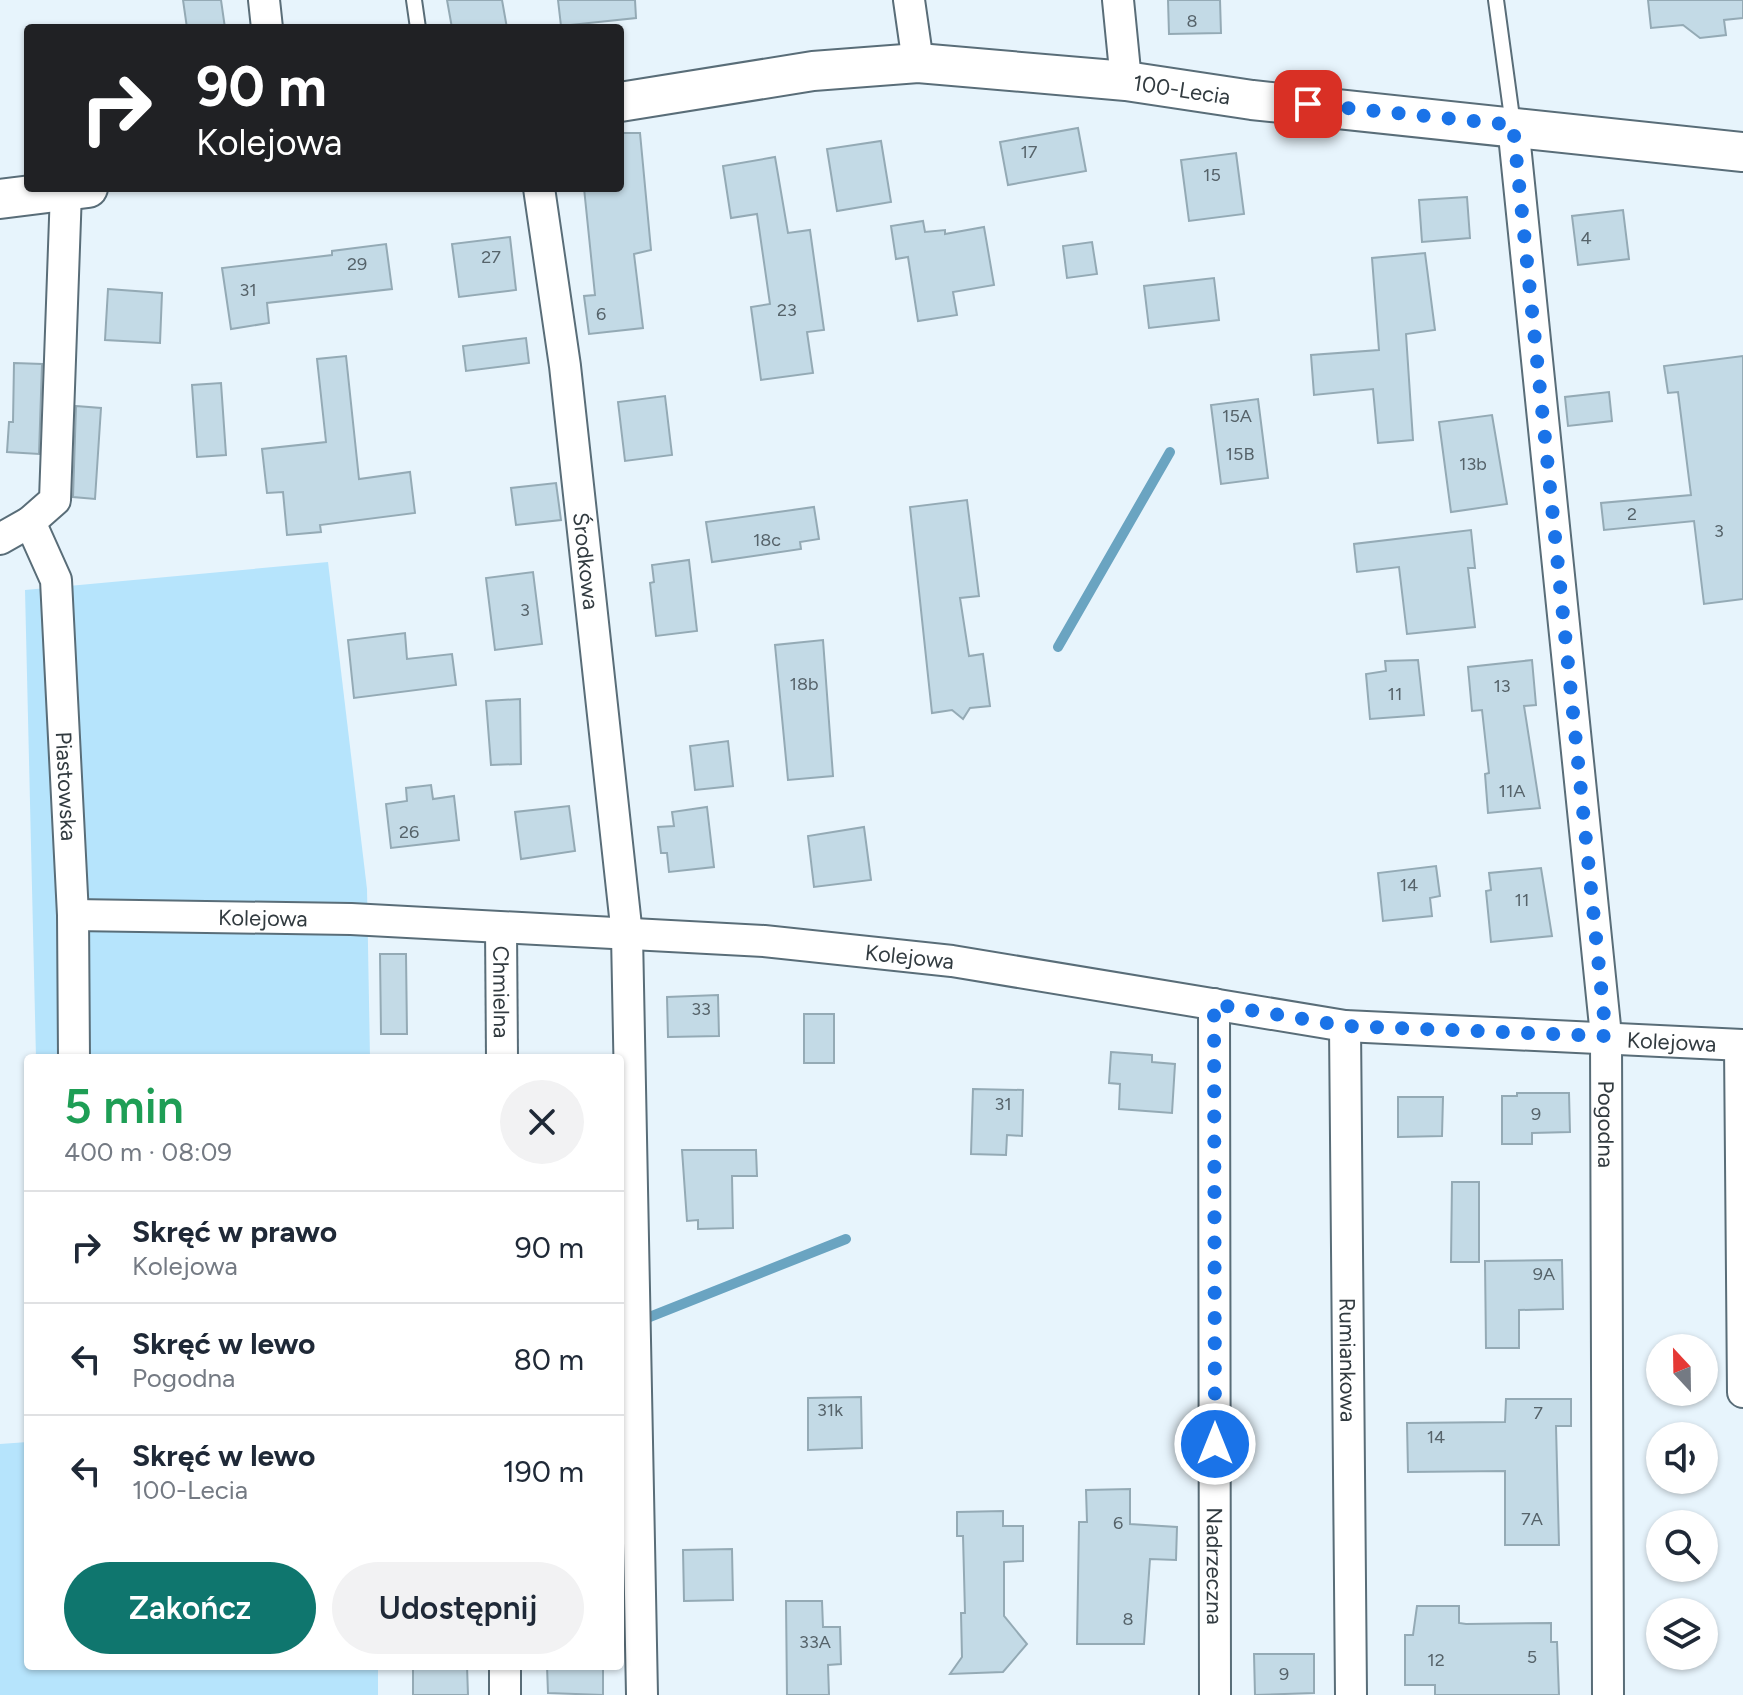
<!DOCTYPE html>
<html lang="pl">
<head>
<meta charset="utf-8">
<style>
  body { margin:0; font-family:Figtree,sans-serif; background:#f2f2f3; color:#1f2937; height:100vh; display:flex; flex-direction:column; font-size:30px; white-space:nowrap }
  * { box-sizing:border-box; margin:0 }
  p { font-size:26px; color:#747a83 }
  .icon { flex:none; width:44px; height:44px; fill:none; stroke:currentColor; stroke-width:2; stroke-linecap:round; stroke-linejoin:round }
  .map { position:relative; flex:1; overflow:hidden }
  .drawer { position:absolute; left:24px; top:1054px; width:600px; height:616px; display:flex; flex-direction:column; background:#fff; border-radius:8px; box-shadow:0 2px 6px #0004 }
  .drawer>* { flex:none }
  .guide { position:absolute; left:24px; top:24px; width:600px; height:168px; border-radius:8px; box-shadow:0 2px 6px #0004; background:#202124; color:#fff; overflow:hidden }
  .needle { width:52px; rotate:338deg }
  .tools { position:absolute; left:1646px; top:1334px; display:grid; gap:16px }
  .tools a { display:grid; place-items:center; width:72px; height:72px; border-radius:50%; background:#fff; box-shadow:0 2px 6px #0004; font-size:40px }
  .pin { position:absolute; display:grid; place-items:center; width:68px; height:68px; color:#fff; margin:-34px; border-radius:16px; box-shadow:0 4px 12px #0006 }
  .me { position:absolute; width:88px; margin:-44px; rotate:0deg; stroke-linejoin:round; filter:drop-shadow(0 0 6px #0008) }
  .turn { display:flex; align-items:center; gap:28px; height:168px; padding:0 40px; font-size:36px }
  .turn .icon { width:104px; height:104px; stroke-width:2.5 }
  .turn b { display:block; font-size:56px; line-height:68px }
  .round { display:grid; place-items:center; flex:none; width:84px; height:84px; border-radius:42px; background:#f2f2f3 }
  .overview { display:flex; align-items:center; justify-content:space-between; height:136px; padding:0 40px }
  h1 { font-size:48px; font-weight:600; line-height:60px; color:#1e9e55 }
  .cta { display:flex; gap:16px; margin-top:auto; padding:16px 40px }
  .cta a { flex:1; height:92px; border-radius:48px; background:#0f766e; color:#fff; font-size:32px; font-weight:600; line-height:92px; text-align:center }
  .cta a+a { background:#f2f2f3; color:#1f2937 }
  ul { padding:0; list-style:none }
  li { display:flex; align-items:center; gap:24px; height:112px; padding:0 40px; border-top:2px solid #e0e1e3 }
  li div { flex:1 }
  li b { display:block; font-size:30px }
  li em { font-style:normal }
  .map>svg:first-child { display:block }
</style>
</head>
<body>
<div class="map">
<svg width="1743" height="1695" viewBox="0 0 1743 1695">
  <rect width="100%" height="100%" fill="#e7f4fc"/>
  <g fill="#b6e4fc">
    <path d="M328,562L367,889L370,1058H36L25,590Z"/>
    <path d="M28,1442V1666H378V1695H0V1444Z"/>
  </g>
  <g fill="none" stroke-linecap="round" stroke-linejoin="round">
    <g stroke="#6aa4c1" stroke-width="10">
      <path d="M1058,647L1170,452"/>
      <path d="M637,1322L846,1239"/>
    </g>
  </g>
  <g fill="#c3dae6" stroke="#94aab5" stroke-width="2">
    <path d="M183,0H221L225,28H187Z"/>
    <path d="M447,0H502L507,28H452Z"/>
    <path d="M558,0H635L636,18L561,26Z"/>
    <path d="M1168,0H1220L1221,33L1169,34Z"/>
    <path d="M1648,0H1743V18L1724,20L1726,35L1700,38L1683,25L1651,28Z"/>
    <path d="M1078,128L1086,171L1008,185L1000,142Z"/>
    <path d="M620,133H640L651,250L634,254L643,328L589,334L584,296L595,295L584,188H620Z"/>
    <path d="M881,141L891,202L837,211L827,149Z"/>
    <path d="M1236,153L1244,214L1189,221L1181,160Z"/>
    <path d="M775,157L788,233L810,230L824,330L807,332L813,373L761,380L751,307L770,304L757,214L731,218L723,166Z"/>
    <path d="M1467,197L1470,238L1422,242L1419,200Z"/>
    <path d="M1623,210L1629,259L1578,265L1572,216Z"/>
    <path d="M923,221L925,232L945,230V234L984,227L994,285L953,292L957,315L918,321L908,257L896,259L891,226Z"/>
    <path d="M510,237L516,290L459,297L452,244Z"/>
    <path d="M1092,242L1097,274L1067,278L1063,246Z"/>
    <path d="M386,244L392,289L267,303L269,323L231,329L222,268L332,255V251Z"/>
    <path d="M1425,253L1435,330L1406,334L1413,440L1378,443L1373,389L1314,395L1311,355L1379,350L1372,258Z"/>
    <path d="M1214,278L1219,320L1149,328L1144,286Z"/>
    <path d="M108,289L162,293L160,343L105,340Z"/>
    <path d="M526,338L529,363L466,371L463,346Z"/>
    <path d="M346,356L359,479L410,472L415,513L320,525L321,532L287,535L283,492L267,493L262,449L326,442L317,359Z"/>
    <path d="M1743,356V599L1704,604L1694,521L1604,530L1601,503L1691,495L1678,392L1668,393L1664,366Z"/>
    <path d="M14,363L42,364L39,454L7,452L9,422H13Z"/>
    <path d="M221,383L226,455L197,457L192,385Z"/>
    <path d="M1609,392L1612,421L1568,426L1565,397Z"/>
    <path d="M665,396L672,455L625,461L618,402Z"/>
    <path d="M1258,399L1268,478L1221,484L1211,405Z"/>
    <path d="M76,406L101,408L95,499L73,497Z"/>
    <path d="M1492,415L1507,504L1451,512L1439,422Z"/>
    <path d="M556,483L561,520L516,525L511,488Z"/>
    <path d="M967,500L979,596L960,598L969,656L983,654L990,706L970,708L963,719L952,710L932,713L910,507Z"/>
    <path d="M814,507L819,539L800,542L801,549L712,562L706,522Z"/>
    <path d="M1471,530L1475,568H1468L1475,627L1407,634L1399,567L1357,572L1354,544Z"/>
    <path d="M689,560L697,631L656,636L650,583L654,582L652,565Z"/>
    <path d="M533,572L542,644L495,650L486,578Z"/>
    <path d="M405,633L407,659L452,654L456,685L354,698L348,640Z"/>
    <path d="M823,640L833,776L788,780L775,645Z"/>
    <path d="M1418,660L1424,715L1370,719L1366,674L1386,671L1385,661Z"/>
    <path d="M1532,660L1536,705L1524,706L1540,808L1488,813L1485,774L1489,773L1482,710L1472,711L1468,667Z"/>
    <path d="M520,699L521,764L491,765L486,701Z"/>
    <path d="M728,741L733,786L695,790L690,746Z"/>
    <path d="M431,785L433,799L454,796L459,840L391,848L386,804L407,801L406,788Z"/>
    <path d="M569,806L575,851L521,859L515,812Z"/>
    <path d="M707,807L714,867L669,872L667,853H661L658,827L674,826L672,812Z"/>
    <path d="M864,827L871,880L814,887L808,836Z"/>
    <path d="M1436,866L1440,896L1430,898L1432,916L1383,921L1378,873Z"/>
    <path d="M1541,868L1552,936L1491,942L1486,891L1491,890L1489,873Z"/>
    <path d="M380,954H406L407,1034H381Z"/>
    <path d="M718,995L719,1036L668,1037L667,997Z"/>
    <rect x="804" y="1014" width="30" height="49"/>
    <path d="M1111,1052L1152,1055V1062L1175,1064L1172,1113L1119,1109L1120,1084L1109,1083Z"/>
    <path d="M973,1089L1023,1090L1022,1136L1007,1135L1006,1155L971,1154Z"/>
    <path d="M1517,1093H1569L1570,1132L1532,1133V1144H1502V1096H1517Z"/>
    <path d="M1398,1097H1443L1442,1136L1398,1137Z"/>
    <path d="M682,1150H756L757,1176H732L733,1228L698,1229V1220L687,1221Z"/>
    <path d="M1452,1182H1479V1262H1451Z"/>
    <path d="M1562,1260L1563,1309L1519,1310V1348H1486L1485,1261Z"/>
    <path d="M861,1397L862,1448L808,1450V1398Z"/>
    <path d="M1506,1399H1571V1426H1556L1559,1545H1505V1471L1408,1472L1407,1423L1505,1422Z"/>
    <path d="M1130,1489V1524L1177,1527L1176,1560L1150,1559L1144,1644H1077L1079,1522H1087L1086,1490Z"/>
    <path d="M1003,1511V1526H1023V1561L1004,1562V1616L1027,1644L1003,1672L950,1674L962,1657L961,1613H965L963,1536H957V1512Z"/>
    <path d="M732,1549L733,1600L684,1601L683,1550Z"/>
    <path d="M786,1601H822L823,1627H840L841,1664L828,1665L829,1695H787Z"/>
    <path d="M1417,1606H1459V1623L1466,1624L1551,1623V1642H1557L1559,1695H1435V1685H1405V1635H1413Z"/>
    <path d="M1254,1654H1314V1693L1255,1695Z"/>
    <path d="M413,1666H467L468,1695H413Z"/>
    <path d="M547,1666H603V1695L548,1693Z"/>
  </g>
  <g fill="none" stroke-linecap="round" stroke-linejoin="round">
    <g stroke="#596d78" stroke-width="18">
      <g id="service">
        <path d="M414,0L418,28"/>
        <path d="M1496,0L1513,125"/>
      </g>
    </g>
    <g stroke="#596d78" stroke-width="34">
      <g id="minor">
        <path d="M264,0L267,28"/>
        <path d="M909,0L918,63"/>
        <path d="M1118,0L1126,81"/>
        <path id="s1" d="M1513,125L1606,1036L1608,1695"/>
        <path id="s2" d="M539,188L565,366L627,935L642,1695"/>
        <path id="s3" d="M30,522L56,580L73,915L74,1058"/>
        <path d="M0,539L30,522L55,500L66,191"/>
        <path id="s4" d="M73,915L351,919L764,941L952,961L1345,1026L1743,1045"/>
        <path id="s5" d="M501,928L502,1058"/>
        <path id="s6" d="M1214,1004L1215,1695"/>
        <path id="s7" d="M1345,1026L1351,1695"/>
        <path d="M1740,1045L1743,1392"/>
        <path d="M505,1666V1695"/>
      </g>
    </g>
    <g stroke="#596d78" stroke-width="42">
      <g id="tertiary">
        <path id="s8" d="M620,102L813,71L918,63L1126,81L1252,100L1743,152"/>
        <path d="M0,199L88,188"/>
      </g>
    </g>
    <use href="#service" stroke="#fff" stroke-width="14"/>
    <use href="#minor" stroke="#fff" stroke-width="30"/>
    <use href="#tertiary" stroke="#fff" stroke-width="38"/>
  </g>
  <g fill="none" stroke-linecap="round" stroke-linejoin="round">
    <path stroke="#1a73e8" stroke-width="14" stroke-dasharray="0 25.2" d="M1215,1444L1214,1004L1345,1026L1606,1036L1513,125L1308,104"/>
  </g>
  <g text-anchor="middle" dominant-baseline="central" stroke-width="6" stroke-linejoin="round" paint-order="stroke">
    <g font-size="18" fill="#56636a">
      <text x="1192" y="21">8</text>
      <text x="1029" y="152">17</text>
      <text x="1212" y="175">15</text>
      <text x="1586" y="238">4</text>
      <text x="491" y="257">27</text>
      <text x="357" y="264">29</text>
      <text x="248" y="290">31</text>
      <text x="787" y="310">23</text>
      <text x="601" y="314">6</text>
      <text x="1237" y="416">15A</text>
      <text x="1240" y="454">15B</text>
      <text x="1473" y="464">13b</text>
      <text x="1632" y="514">2</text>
      <text x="1719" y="531">3</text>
      <text x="767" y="540">18c</text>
      <text x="525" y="610">3</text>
      <text x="804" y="684">18b</text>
      <text x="1502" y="686">13</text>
      <text x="1395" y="694">11</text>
      <text x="1512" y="791">11A</text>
      <text x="409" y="832">26</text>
      <text x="1409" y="885">14</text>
      <text x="1522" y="900">11</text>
      <text x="701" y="1009">33</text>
      <text x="1003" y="1104">31</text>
      <text x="1536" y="1114">9</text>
      <text x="1544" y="1274">9A</text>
      <text x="830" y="1410">31k</text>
      <text x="1538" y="1413">7</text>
      <text x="1436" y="1437">14</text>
      <text x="1532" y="1519">7A</text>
      <text x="1118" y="1523">6</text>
      <text x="1128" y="1619">8</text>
      <text x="815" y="1642">33A</text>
      <text x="1532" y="1657">5</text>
      <text x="1436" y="1660">12</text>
      <text x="1284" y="1674">9</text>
    </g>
    <g font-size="22" fill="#323b40" stroke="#fff">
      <text stroke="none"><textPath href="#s8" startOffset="566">100-Lecia</textPath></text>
      <text stroke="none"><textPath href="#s2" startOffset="376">Środkowa</textPath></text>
      <text stroke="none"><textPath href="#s3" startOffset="270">Piastowska</textPath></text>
      <text stroke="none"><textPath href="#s4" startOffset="190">Kolejowa</textPath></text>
      <text stroke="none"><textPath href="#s4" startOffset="838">Kolejowa</textPath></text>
      <text stroke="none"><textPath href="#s5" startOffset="64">Chmielna</textPath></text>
      <text stroke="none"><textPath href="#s4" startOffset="1606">Kolejowa</textPath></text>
      <text stroke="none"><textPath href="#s1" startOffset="1004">Pogodna</textPath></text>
      <text stroke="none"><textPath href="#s7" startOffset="334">Rumiankowa</textPath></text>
      <text stroke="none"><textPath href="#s6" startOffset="562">Nadrzeczna</textPath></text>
    </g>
  </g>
</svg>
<div class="tools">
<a><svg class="needle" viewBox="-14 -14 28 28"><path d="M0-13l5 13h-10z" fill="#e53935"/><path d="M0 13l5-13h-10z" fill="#747a83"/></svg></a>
<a><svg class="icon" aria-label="sound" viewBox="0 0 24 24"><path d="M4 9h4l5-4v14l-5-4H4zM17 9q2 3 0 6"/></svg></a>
<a><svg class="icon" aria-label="search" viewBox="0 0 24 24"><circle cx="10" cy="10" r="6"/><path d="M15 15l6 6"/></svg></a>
<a><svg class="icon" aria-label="layers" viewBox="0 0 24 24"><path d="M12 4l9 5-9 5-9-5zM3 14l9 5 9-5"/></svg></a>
</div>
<div class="pin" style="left:1308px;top:104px;background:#d93025"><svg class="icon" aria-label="arrive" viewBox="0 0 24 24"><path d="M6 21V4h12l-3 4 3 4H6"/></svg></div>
<svg class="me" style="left:1215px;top:1444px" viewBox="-20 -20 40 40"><circle r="17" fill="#1a73e8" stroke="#fff" stroke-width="3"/><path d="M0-11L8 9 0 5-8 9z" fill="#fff"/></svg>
<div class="guide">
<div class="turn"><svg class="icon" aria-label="right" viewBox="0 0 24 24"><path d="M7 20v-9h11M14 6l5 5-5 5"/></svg><div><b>90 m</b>Kolejowa</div></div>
</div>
<section class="drawer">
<div class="overview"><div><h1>5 min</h1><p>400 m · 08:09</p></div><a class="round"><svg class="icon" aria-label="close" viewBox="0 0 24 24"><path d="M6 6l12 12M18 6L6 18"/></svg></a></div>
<ul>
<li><svg class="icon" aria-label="right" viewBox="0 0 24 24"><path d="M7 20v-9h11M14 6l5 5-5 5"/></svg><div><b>Skręć w prawo</b><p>Kolejowa</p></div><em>90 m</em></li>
<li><svg class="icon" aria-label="left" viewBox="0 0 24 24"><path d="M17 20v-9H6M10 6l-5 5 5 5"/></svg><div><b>Skręć w lewo</b><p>Pogodna</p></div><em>80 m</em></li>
<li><svg class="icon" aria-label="left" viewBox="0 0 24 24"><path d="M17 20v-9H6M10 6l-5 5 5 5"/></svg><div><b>Skręć w lewo</b><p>100-Lecia</p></div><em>190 m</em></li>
</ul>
<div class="cta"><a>Zakończ</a><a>Udostępnij</a></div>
</section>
</div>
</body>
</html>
